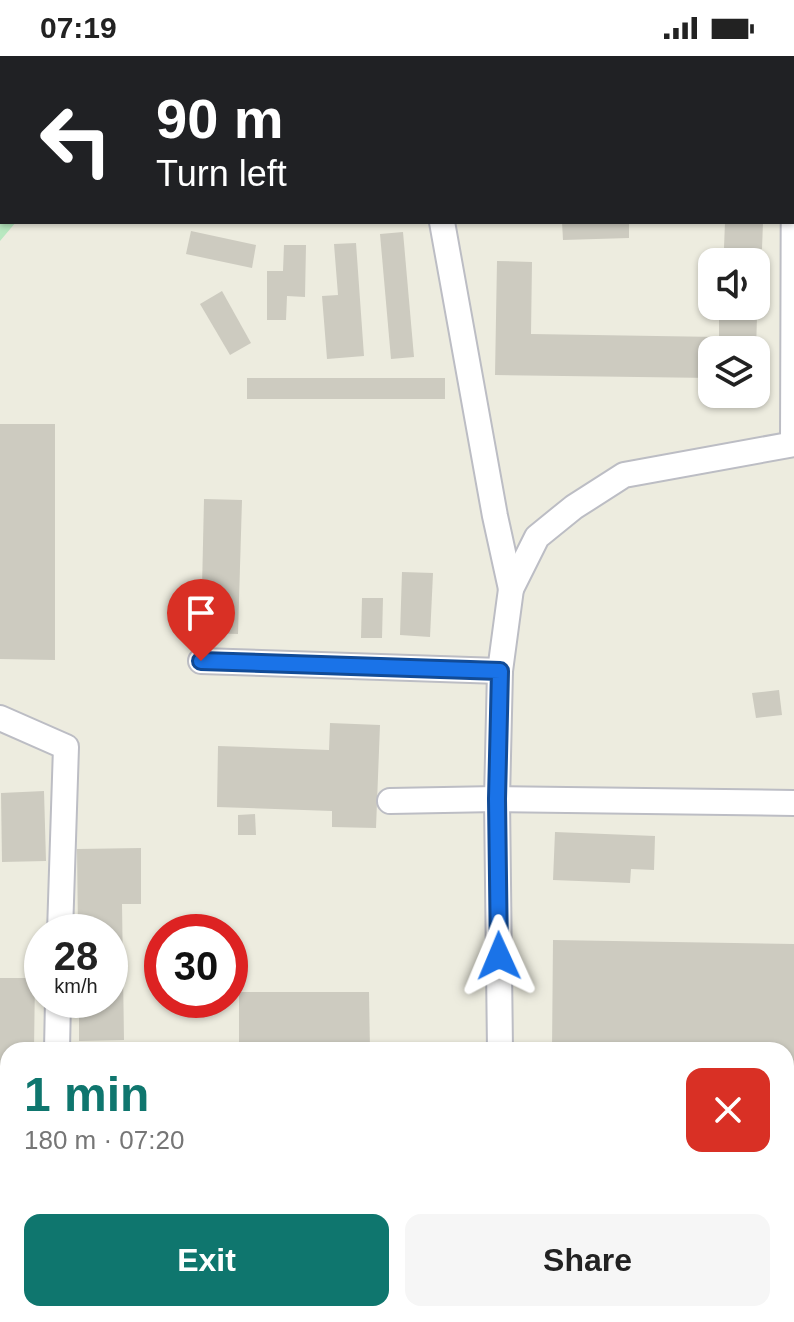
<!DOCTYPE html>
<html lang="en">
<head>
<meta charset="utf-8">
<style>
  body { margin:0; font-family:Arial,sans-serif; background:#f6f6f6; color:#222; height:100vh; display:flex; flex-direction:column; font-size:30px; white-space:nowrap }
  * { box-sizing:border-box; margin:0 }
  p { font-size:26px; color:#767676 }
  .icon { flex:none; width:44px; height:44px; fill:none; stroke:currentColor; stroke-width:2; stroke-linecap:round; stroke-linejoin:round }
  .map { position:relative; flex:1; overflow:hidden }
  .side { position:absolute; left:0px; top:986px; width:794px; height:280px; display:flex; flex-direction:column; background:#fff; border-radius:24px 24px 0 0; box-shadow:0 2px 6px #0004 }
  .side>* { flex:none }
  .banner { position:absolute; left:0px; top:0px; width:794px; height:168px; box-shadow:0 2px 6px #0004; background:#202124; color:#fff; overflow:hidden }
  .fabs { position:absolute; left:698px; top:192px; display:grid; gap:16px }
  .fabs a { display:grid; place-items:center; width:72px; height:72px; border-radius:16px; background:#fff; box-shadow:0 2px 6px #0004; font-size:40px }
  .speed { position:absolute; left:24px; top:858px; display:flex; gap:16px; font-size:40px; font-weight:700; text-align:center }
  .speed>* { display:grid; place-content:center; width:104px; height:104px; border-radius:50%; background:#fff; box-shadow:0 2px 6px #0004; line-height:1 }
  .speed small { font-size:20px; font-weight:400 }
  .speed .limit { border:12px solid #d22; background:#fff; color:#111 }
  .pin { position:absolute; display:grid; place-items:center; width:68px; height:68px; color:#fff; margin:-82px -34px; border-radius:50% 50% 50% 0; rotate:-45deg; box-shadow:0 0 8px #0007 }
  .pin .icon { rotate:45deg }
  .me { position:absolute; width:88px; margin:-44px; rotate:359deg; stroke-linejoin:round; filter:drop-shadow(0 0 6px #0008) }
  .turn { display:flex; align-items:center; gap:28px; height:168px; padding:0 24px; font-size:36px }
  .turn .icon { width:104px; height:104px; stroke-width:2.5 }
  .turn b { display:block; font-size:56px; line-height:68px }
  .round { display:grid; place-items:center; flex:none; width:84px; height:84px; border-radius:16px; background:#f6f6f6 }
  .headline { display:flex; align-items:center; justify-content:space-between; height:136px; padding:0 24px }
  h1 { font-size:48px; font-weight:600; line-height:60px; color:#0f766e }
  .primary-button { display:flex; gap:16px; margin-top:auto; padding:16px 24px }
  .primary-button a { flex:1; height:92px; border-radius:16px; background:#0f766e; color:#fff; font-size:32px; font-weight:600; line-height:92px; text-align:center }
  .primary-button a+a { background:#f6f6f6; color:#222 }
  .status { display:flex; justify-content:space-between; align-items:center; height:56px; padding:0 40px; background:#fff; direction:ltr }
  .status svg { height:22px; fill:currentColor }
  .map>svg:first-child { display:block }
</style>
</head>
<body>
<div class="status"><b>07:19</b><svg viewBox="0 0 49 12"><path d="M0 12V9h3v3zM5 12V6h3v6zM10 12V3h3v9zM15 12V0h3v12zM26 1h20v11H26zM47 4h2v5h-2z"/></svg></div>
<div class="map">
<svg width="794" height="1266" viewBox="0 0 794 1266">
  <rect width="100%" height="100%" fill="#edecdf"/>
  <path fill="#b8e8c0" d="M0,0H248L2,2V166H16L0,185Z"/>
  <g fill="#cdcbc0">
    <path d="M562,166H629V182L563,184Z"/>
    <path d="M725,166H763L762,193L724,192Z"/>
    <path d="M191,175L256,189L252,212L186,198Z"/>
    <path d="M403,176L414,301L391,303L380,178Z"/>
    <path d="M356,187L364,300L327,303L322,240L338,239L334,188Z"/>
    <path d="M284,189H306L305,241L287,240L286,264H267V215H283Z"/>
    <path d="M497,205L532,206L531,278L719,281V261H757L756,294H712V322L495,319Z"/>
    <path d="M222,235L251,287L230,299L200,248Z"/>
    <rect x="247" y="322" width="198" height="21"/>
    <path d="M0,368H55V604L0,603Z"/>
    <path d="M204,443L242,444L238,578L201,577Z"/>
    <path d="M402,516L433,517L430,581L400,579Z"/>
    <path d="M362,542H383L382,582H361Z"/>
    <path d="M779,634L782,659L756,662L752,637Z"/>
    <path d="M330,667L380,669L376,772L332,771V755L217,751L218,690L329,694Z"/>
    <path d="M44,735L46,805L2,806L1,737Z"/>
    <path d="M255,758L256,779H238V759Z"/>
    <path d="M555,776L655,780L654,814L631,813L630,827L553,824Z"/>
    <path d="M141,792V848H122L124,984L79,985V944H110V876H78L77,793Z"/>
    <path d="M553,884L794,888V1170H786V994H552Z"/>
    <path d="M0,922H35L34,994H8V1055H0Z"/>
    <path d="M239,936H369L370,994H239Z"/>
    <path d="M0,1192H8L10,1266H0Z"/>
    <rect x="79" y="1258" width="155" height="8"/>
    <rect x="312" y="1258" width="46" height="8"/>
  </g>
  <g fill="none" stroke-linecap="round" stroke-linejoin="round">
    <g stroke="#bcbdc4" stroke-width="28">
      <g id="minor">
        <path d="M432,2V0"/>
        <path d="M442,166L495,460L511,533"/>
        <path d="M793,388L794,71"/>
        <path d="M201,605L500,615"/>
        <path d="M0,662L66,691L60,876"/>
        <path d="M390,745L497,743L794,747"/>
        <path d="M57,994L58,944"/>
        <path d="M500,994L497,743L500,615L511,533L537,481L574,451L624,419L794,388"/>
        <path d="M786,1219H794"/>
        <path d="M504,1258V1266"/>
        <path d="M52,1266V1258"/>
        <path d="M268,1266V1258"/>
      </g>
    </g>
    <use href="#minor" stroke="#fff" stroke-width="24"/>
  </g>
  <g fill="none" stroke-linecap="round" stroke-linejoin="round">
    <g stroke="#114b97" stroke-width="20">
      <path id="route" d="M201,605L500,615L497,743L499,900"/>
    </g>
    <use href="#route" stroke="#1a73e8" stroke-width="14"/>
  </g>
</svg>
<div class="fabs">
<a><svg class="icon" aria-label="sound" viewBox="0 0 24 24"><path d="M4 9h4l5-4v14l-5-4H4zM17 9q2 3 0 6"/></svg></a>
<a><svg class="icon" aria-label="layers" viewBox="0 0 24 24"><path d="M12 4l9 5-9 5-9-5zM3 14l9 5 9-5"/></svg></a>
</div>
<div class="speed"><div>28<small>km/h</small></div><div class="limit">30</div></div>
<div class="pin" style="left:201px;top:605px;background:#d93025"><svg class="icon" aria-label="arrive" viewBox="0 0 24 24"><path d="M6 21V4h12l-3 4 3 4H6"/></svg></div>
<svg class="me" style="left:499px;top:900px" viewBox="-20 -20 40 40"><path d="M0-17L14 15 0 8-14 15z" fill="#1a73e8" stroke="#fff" stroke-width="4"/></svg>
<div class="banner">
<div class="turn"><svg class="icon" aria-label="left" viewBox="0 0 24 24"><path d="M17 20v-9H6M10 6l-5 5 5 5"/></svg><div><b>90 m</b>Turn left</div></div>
</div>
<section class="side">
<div class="headline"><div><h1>1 min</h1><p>180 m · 07:20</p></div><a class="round" style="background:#d93025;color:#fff"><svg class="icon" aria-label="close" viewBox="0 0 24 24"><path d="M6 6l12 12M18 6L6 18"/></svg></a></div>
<div class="primary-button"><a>Exit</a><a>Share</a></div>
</section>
</div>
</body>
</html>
